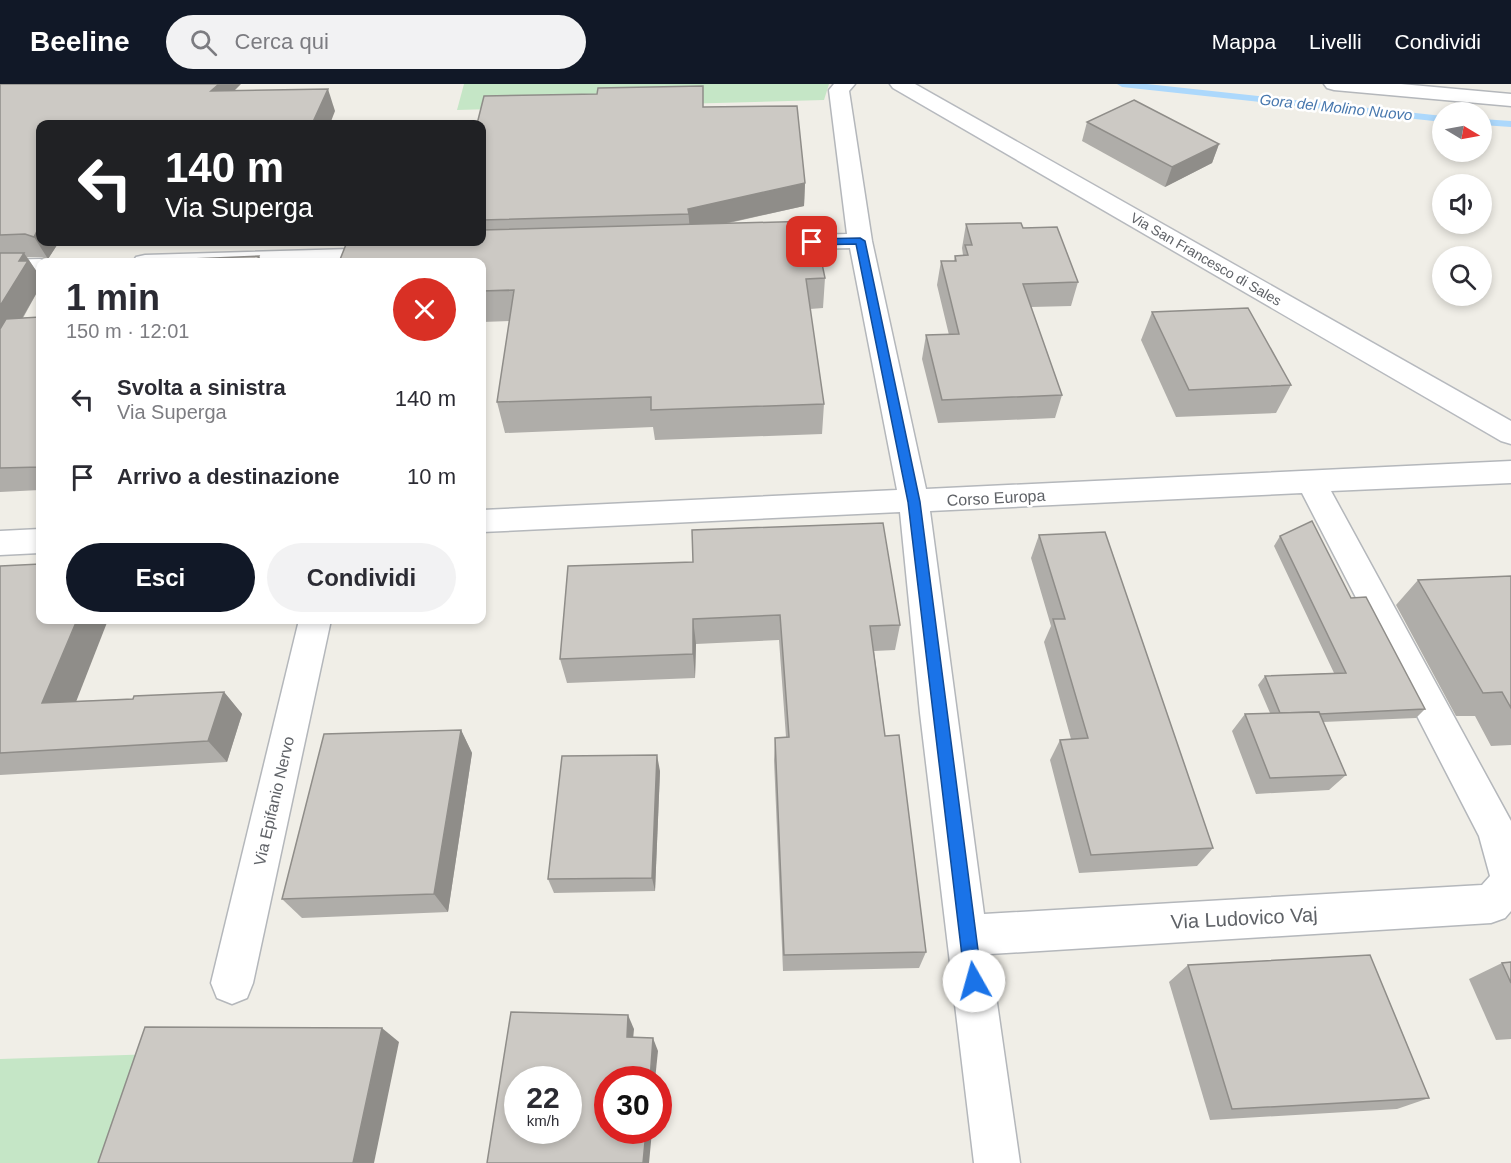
<!DOCTYPE html>
<html lang="it">
<head>
<meta charset="utf-8">
<style>
  body { margin:0; font-family:Helvetica,sans-serif; background:#f2f2f3; color:#2b2b33; height:100vh; display:flex; flex-direction:column; font-size:22px; white-space:nowrap }
  * { box-sizing:border-box; margin:0 }
  p { font-size:20px; color:#7c7c81 }
  .icon { flex:none; width:33px; height:33px; fill:none; stroke:currentColor; stroke-width:2; stroke-linecap:round; stroke-linejoin:round }
  .map { position:relative; flex:1; overflow:hidden }
  .panel { position:absolute; left:36px; top:174px; width:450px; height:366px; display:flex; flex-direction:column; background:#fff; border-radius:12px; box-shadow:0 3px 9px #0003 }
  .panel>* { flex:none }
  .guide { position:absolute; left:36px; top:36px; width:450px; height:126px; border-radius:12px; box-shadow:0 3px 9px #0003; background:#202124; color:#fff; overflow:hidden }
  .needle { width:39px; rotate:100deg }
  .controls { position:absolute; left:1432px; top:18px; display:grid; gap:12px }
  .controls a { display:grid; place-items:center; width:60px; height:60px; border-radius:50%; background:#fff; box-shadow:0 3px 9px #0003; font-size:30px }
  .speed { position:absolute; left:504px; top:982px; display:flex; gap:12px; font-size:30px; font-weight:700; text-align:center }
  .speed>* { display:grid; place-content:center; width:78px; height:78px; border-radius:50%; background:#fff; box-shadow:0 3px 9px #0003; line-height:1 }
  .speed small { font-size:15px; font-weight:400 }
  .speed .limit { border:9px solid #d22; background:#fff; color:#111 }
  .pin { position:absolute; display:grid; place-items:center; width:51px; height:51px; color:#fff; margin:-26px; border-radius:12px; box-shadow:0 3px 9px #0006 }
  .me { position:absolute; width:66px; margin:-33px; rotate:353deg; stroke-linejoin:round; filter:drop-shadow(0 0 4px #0008) }
  .turn { display:flex; align-items:center; gap:21px; height:126px; padding:0 30px; font-size:27px }
  .turn .icon { width:78px; height:78px; stroke-width:2.5 }
  .turn b { display:block; font-size:42px; line-height:51px }
  .round { display:grid; place-items:center; flex:none; width:63px; height:63px; border-radius:32px; background:#f2f2f3 }
  .headline { display:flex; align-items:center; justify-content:space-between; height:102px; padding:0 30px }
  h1 { font-size:36px; font-weight:700; line-height:45px }
  .action { display:flex; gap:12px; margin-top:auto; padding:12px 30px }
  .action a { flex:1; height:69px; border-radius:36px; background:#111827; color:#fff; font-size:24px; font-weight:700; line-height:69px; text-align:center }
  .action a+a { background:#f2f2f3; color:#2b2b33 }
  ul { padding:0; list-style:none }
  li { display:flex; align-items:center; gap:18px; height:78px; padding:0 30px }
  li div { flex:1 }
  li b { display:block; font-size:22px }
  li em { font-style:normal }
  header { display:flex; align-items:center; gap:36px; box-sizing:border-box; height:84px; padding:0 30px; background:#111827; color:#fff }
  header strong { font-size:28px }
  nav { display:flex; gap:33px; margin-inline-start:auto; font-size:21px }
  .search { width:420px; height:54px; background:#f2f2f3; display:flex; align-items:center; gap:15px; box-sizing:border-box; padding:0 21px; border-radius:33px; color:#7c7c81; font-size:22px }
  .map>svg:first-child { display:block }
</style>
</head>
<body>
<header>
<strong>Beeline</strong>
<div class="search"><svg class="icon" aria-label="search" viewBox="0 0 24 24"><circle cx="10" cy="10" r="6"/><path d="M15 15l6 6"/></svg>Cerca qui</div>
<nav><a>Mappa</a><a>Livelli</a><a>Condividi</a></nav>
</header>
<div class="map">
<svg width="1511" height="1079" viewBox="0 0 1511 1079">
  <rect width="100%" height="100%" fill="#f0eee7"/>
  <g fill="#c5e6c6">
    <path d="M464,0H829L824,16L457,26Z"/>
    <path d="M157,970L124,1079H0V975Z"/>
  </g>
  <g fill="none" stroke-linecap="round" stroke-linejoin="round">
    <g fill="#acd8fc" fill-rule="evenodd">
      <path d="M1117,0H1147L1443,32V38L1122,3Z"/>
      <path d="M1482,35L1511,37V43L1482,41Z"/>
    </g>
    <g stroke="#b4b7bb" stroke-width="3">
      <g id="street">
        <path d="M834,0H855L849,7L872,157L926,405L1511,377V399L1331,407L1511,737V827L1505,834L1491,839L990,870L1020,1079H974L920,629L900,428L482,448V426L897,406L850,164L774,166L766,164L762,159L766,154L774,152L847,150L829,6ZM1302,409L1479,752L1490,792L1482,801L984,830L930,427Z"/>
        <path d="M1324,0H1401L1511,10V22L1334,6L1327,4Z"/>
        <path d="M386,164L395,166L398,171L395,176L376,178H133L136,173L145,171Z"/>
        <path d="M40,175L50,178H40V189L0,190V176Z"/>
        <path d="M40,445V469L0,471V447Z"/>
        <path d="M299,536H331L253,899L247,914L232,920L217,914L211,899Z"/>
      </g>
    </g>
    <g stroke="#b6b9be" stroke-width="3">
      <path id="secondary" d="M890,0H915L1511,337V360L1501,357L893,4Z"/>
    </g>
    <use href="#street" fill="#fff" fill-rule="evenodd"/>
    <use href="#secondary" fill="#fff" fill-rule="evenodd"/>
  </g>
  <g fill="#afada9">
    <path d="M0,0L235,6L335,27L40,40V158H59L48,175L40,173H27L39,191L38,192L40,196V203L23,234L40,233V406L0,408Z"/>
    <path d="M704,23L805,99L804,122L725,140L825,194L823,224L810,225L824,320L822,350L655,356L653,343L505,349L497,318L510,237L482,238V40Z"/>
    <path d="M1087,38L1219,60L1212,79L1165,103L1082,57Z"/>
    <path d="M966,140L1023,144L1078,198L1071,222L1031,223L1062,311L1055,334L938,339L922,275L926,251H949L937,201L941,177H954L955,172L963,171L962,164Z"/>
    <path d="M1152,228L1291,301L1276,329L1176,333L1141,256Z"/>
    <path d="M1039,451L1213,764L1197,782L1079,789L1050,676L1060,656L1071,655L1044,558L1051,542L1031,474Z"/>
    <path d="M1280,452L1351,514L1425,625L1416,634L1323,638L1346,691L1329,706L1256,710L1232,647L1245,630L1270,629L1258,601L1265,592L1334,589L1274,462Z"/>
    <path d="M0,482L76,617L133,615L224,608L242,630L227,678L0,691Z"/>
    <path d="M568,482L900,541L895,566L874,567L885,652L926,868L919,884L783,887L774,676L775,654L786,653L779,556L696,560L695,594L567,599L560,575Z"/>
    <path d="M1511,492V661L1491,662L1475,632H1456L1396,521L1418,496Z"/>
    <path d="M461,646L472,669L448,828L302,834L282,815Z"/>
    <path d="M660,687L655,807L554,809L548,795Z"/>
    <path d="M1511,878V955L1496,956L1469,895L1502,879Z"/>
    <path d="M1188,881L1429,1014L1397,1025L1210,1036L1169,898Z"/>
  </g>
  <g fill="#8f8d89">
    <path d="M219,0H241L235,6L238,13L211,7Z"/>
    <path d="M328,5L335,27L330,40H312Z"/>
    <path d="M1219,60L1212,79L1165,103L1172,83Z"/>
    <path d="M805,99L804,122L690,147L688,125Z"/>
    <path d="M40,141V158H59L48,175L34,153Z"/>
    <path d="M24,169L39,191L38,192L40,196V203L9,257L0,245V222L19,177Z"/>
    <path d="M259,172L262,178H256Z"/>
    <path d="M693,535L696,560L695,594L693,570Z"/>
    <path d="M77,536H108L67,641L42,619Z"/>
    <path d="M224,608L242,630L227,678L208,657Z"/>
    <path d="M461,646L472,669L448,828L434,810Z"/>
    <path d="M657,671L660,687L655,807L652,794Z"/>
    <path d="M628,931L634,945L632,967L627,953Z"/>
    <path d="M382,944L399,958L374,1079H353Z"/>
    <path d="M653,954L658,967L655,996H650Z"/>
    <path d="M646,1047H652L649,1079H643Z"/>
  </g>
  <g fill="#ccc9c4" stroke="#8f8d89" stroke-width="1.5" fill-rule="evenodd">
    <path d="M0,0H219L211,7L328,5L312,40H40V141L34,153L25,150L0,151Z"/>
    <path d="M703,2V23L797,22L805,99L688,125L689,130L482,136V40H477L484,12L597,10L598,4Z"/>
    <path d="M1134,16L1219,60L1172,83L1087,38Z"/>
    <path d="M813,137L825,194L806,195L824,320L651,326V313L497,318L514,206L482,207V178H339L347,158H482V146Z"/>
    <path d="M1021,139L1023,144L1057,143L1078,198L1023,200L1062,311L942,316L926,251L959,250L941,177H956L955,172L968,171L965,161H972L966,140Z"/>
    <path d="M0,169H24L19,177H28L0,222Z"/>
    <path d="M259,172L256,178H166L167,176Z"/>
    <path d="M1248,224L1291,301L1189,306L1152,228Z"/>
    <path d="M40,233V383L0,384V245L6,235Z"/>
    <path d="M1312,437L1351,514L1366,513L1425,625L1320,630L1319,628L1280,629L1265,592L1346,589L1280,452Z"/>
    <path d="M883,439L900,541L870,542L885,652L899,651L926,868L784,871L775,654L789,653L780,531L693,535V570L560,575L568,482L693,478L692,446Z"/>
    <path d="M1105,448L1213,764L1091,771L1060,656L1088,654L1053,535H1065L1039,451Z"/>
    <path d="M40,480V536H77L42,619L133,615L134,612L224,608L208,657L0,669V482Z"/>
    <path d="M1511,492V624L1502,608L1483,609L1418,496Z"/>
    <path d="M1319,628L1346,691L1270,694L1245,630Z"/>
    <path d="M461,646L434,810L282,815L324,650Z"/>
    <path d="M657,671L652,794L548,795L562,672Z"/>
    <path d="M1370,871L1429,1014L1232,1025L1188,881Z"/>
    <path d="M1511,878V899L1502,879Z"/>
    <path d="M511,928L628,931L627,953L653,954L650,996H608V1047H646L643,1079H487ZM518,996H568V1047H518Z"/>
    <path d="M145,943L382,944L353,1079H98Z"/>
  </g>
  <path fill="#1a73e8" stroke="#114b97" stroke-width="1.5" d="M860,154L865,157L920,418L982,897L980,903L974,906L967,903L965,897L908,418L856,160L812,161L807,158L812,155Z"/>
  <g text-anchor="middle" dominant-baseline="central" stroke-width="5" stroke-linejoin="round" paint-order="stroke">
    <g font-size="14" fill="#5f6267" stroke="#fff">
      <text transform="translate(1206 175) rotate(30)">Via San Francesco di Sales</text>
    </g>
    <g font-size="15" font-style="italic" fill="#4878ae" stroke="#fff">
      <text transform="translate(1336 23) rotate(6)">Gora del Molino Nuovo</text>
    </g>
    <g font-size="16" fill="#5f6267" stroke="#fff">
      <text transform="translate(996 414) rotate(-3)">Corso Europa</text>
      <text transform="translate(274 717) rotate(-77)">Via Epifanio Nervo</text>
    </g>
    <g font-size="20" fill="#5f6267" stroke="#fff">
      <text transform="translate(1244 834) rotate(-3)">Via Ludovico Vaj</text>
    </g>
  </g>
</svg>
<div class="controls">
<a><svg class="needle" viewBox="-14 -14 28 28"><path d="M0-13l5 13h-10z" fill="#e53935"/><path d="M0 13l5-13h-10z" fill="#7c7c81"/></svg></a>
<a><svg class="icon" aria-label="sound" viewBox="0 0 24 24"><path d="M4 9h4l5-4v14l-5-4H4zM17 9q2 3 0 6"/></svg></a>
<a><svg class="icon" aria-label="search" viewBox="0 0 24 24"><circle cx="10" cy="10" r="6"/><path d="M15 15l6 6"/></svg></a>
</div>
<div class="speed"><div>22<small>km/h</small></div><div class="limit">30</div></div>
<div class="pin" style="left:812px;top:158px;background:#d93025"><svg class="icon" aria-label="arrive" viewBox="0 0 24 24"><path d="M6 21V4h12l-3 4 3 4H6"/></svg></div>
<svg class="me" style="left:974px;top:897px" viewBox="-20 -20 40 40"><circle r="19" fill="#fff"/><path d="M0-13L10 11 0 6-10 11z" fill="#1a73e8"/></svg>
<div class="guide">
<div class="turn"><svg class="icon" aria-label="left" viewBox="0 0 24 24"><path d="M17 20v-9H6M10 6l-5 5 5 5"/></svg><div><b>140 m</b>Via Superga</div></div>
</div>
<section class="panel">
<div class="headline"><div><h1>1 min</h1><p>150 m · 12:01</p></div><a class="round" style="background:#d93025;color:#fff"><svg class="icon" aria-label="close" viewBox="0 0 24 24"><path d="M6 6l12 12M18 6L6 18"/></svg></a></div>
<ul>
<li><svg class="icon" aria-label="left" viewBox="0 0 24 24"><path d="M17 20v-9H6M10 6l-5 5 5 5"/></svg><div><b>Svolta a sinistra</b><p>Via Superga</p></div><em>140 m</em></li>
<li><svg class="icon" aria-label="arrive" viewBox="0 0 24 24"><path d="M6 21V4h12l-3 4 3 4H6"/></svg><div><b>Arrivo a destinazione</b></div><em>10 m</em></li>
</ul>
<div class="action"><a>Esci</a><a>Condividi</a></div>
</section>
</div>
</body>
</html>
